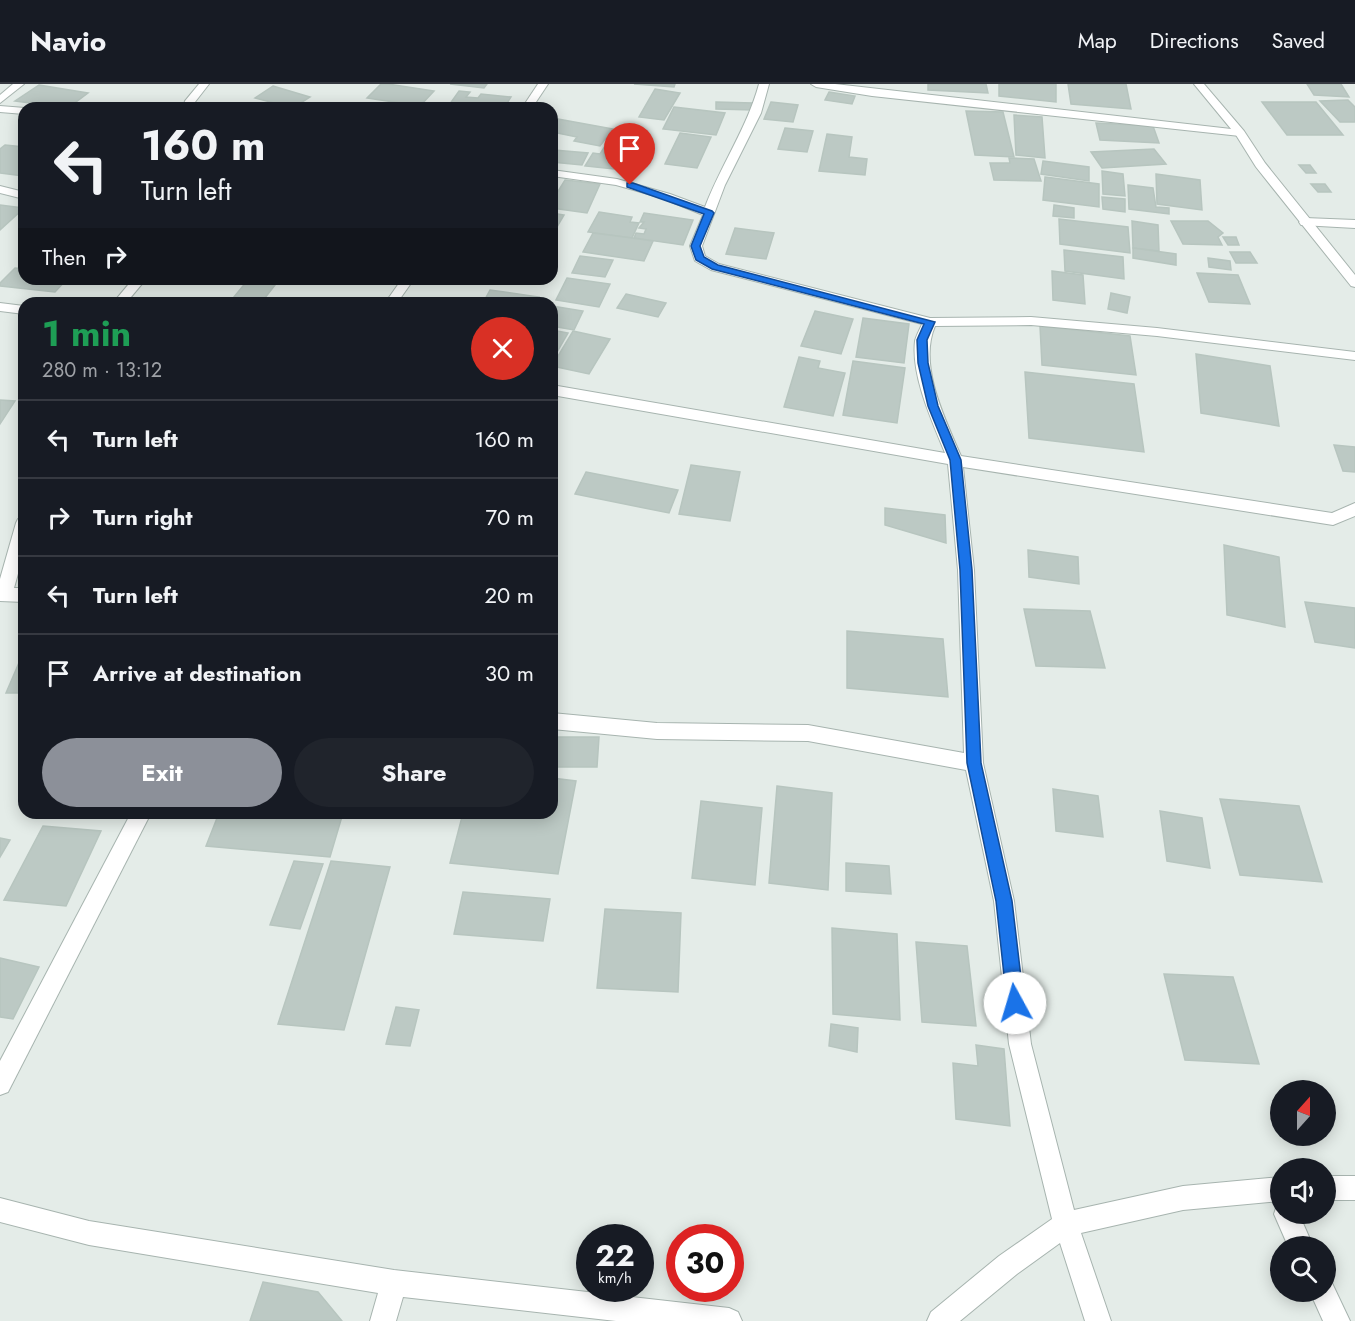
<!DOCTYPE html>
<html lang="en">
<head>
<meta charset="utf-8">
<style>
  body { margin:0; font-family:Jost,sans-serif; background:#20242c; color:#f1f3f6; height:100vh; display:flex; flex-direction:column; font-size:22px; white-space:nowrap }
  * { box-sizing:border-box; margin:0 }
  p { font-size:20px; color:#9ea1a6 }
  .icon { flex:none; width:33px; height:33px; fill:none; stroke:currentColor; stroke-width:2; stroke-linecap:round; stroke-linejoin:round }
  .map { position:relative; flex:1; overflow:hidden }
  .details { position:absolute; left:18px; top:213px; width:540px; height:522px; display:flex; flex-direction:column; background:#171b24; border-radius:18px; box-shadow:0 3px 15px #0003 }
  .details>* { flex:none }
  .banner { position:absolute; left:18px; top:18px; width:540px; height:183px; border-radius:18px; box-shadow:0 3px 15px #0003; background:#171b24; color:#f1f3f6; overflow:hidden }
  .needle { width:39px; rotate:21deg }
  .controls { position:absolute; left:1270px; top:996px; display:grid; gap:12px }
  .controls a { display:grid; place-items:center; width:66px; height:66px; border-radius:50%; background:#171b24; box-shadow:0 3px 15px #0003; font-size:30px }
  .speed { position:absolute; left:576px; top:1140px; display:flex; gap:12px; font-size:30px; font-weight:700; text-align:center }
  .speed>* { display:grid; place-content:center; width:78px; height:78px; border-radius:50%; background:#171b24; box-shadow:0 3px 15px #0003; line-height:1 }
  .speed small { font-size:15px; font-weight:400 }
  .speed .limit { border:9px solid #d22; background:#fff; color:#111 }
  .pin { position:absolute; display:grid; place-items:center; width:51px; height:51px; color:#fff; margin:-62px -26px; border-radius:50% 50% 50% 0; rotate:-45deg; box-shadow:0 0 6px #0007 }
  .pin .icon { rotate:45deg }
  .me { position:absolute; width:66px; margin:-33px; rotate:354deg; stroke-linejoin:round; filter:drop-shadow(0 0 4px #0008) }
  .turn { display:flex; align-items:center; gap:21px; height:126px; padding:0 24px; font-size:27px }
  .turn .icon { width:78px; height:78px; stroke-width:2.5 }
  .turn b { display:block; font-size:42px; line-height:51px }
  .then { display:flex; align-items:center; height:57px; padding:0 24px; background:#0003; gap:12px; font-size:22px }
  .round { display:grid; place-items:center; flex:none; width:63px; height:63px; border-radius:32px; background:#20242c }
  .headline { display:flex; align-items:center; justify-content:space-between; height:102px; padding:0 24px }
  h1 { font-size:36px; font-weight:700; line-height:45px; color:#1e9e55 }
  .action { display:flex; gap:12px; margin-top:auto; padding:12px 24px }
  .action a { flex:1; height:69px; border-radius:36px; background:#8c9099; color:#fff; font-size:24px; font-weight:700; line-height:69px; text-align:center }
  .action a+a { background:#20242c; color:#f1f3f6 }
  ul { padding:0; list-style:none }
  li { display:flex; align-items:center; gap:18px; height:78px; padding:0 24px; border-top:2px solid #363941 }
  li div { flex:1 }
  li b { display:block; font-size:22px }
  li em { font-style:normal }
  header { display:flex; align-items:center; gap:36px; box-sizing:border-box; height:84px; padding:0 30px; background:#171b24; border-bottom:2px solid #363941 }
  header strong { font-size:28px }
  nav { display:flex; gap:33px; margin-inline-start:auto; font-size:21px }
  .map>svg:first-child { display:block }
</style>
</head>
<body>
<header>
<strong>Navio</strong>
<nav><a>Map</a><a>Directions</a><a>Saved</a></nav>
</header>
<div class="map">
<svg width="1355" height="1237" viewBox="0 0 1355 1237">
  <rect width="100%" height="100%" fill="#e4ece8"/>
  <g fill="#bcc9c4" stroke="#b7c5bf" stroke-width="1.5">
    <path d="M381,0H388L434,7L420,22L367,14Z"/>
    <path d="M450,0H487L484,4Z"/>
    <path d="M634,0H675L674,3Z"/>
    <path d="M928,0H986L988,9L928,6Z"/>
    <path d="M999,0H1056V18L999,12Z"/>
    <path d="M1068,0H1126L1131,25L1071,20Z"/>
    <path d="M1307,0H1341L1349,13L1314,11Z"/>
    <path d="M39,1L88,9L68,24L15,17Z"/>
    <path d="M273,2L310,13L293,24L255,14Z"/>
    <path d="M655,5L680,9L664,36L639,33Z"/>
    <path d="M459,7L470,8L466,13L478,14L481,10L511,13L504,24H447Z"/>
    <path d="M829,8L855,12L852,20L825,16Z"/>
    <path d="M1348,16L1355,23V38H1340L1320,17Z"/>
    <path d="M716,18L753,19V26L716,25Z"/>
    <path d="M771,18L798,21L793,38L764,35Z"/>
    <path d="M1262,18H1316L1343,51H1287Z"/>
    <path d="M674,23L725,29L716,51L663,45Z"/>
    <path d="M966,27L1003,28L1014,73L975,71Z"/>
    <path d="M1014,31L1042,33L1045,74L1016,71Z"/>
    <path d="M558,35L613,45L600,62L574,57L577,53L552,48V42Z"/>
    <path d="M1096,39L1153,42L1159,59L1100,56Z"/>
    <path d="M785,44L813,47L807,68L778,65Z"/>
    <path d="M680,49L711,53L697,84L665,80Z"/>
    <path d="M827,50L852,53L849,73L867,75L865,91L819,87Z"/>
    <path d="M607,59L628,61L614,85L585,82L593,69L600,70Z"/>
    <path d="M5,61L24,63L23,92L0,89V65Z"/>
    <path d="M1154,65L1166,80L1102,84L1091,68Z"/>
    <path d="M554,66L588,69L582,81L552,78Z"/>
    <path d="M1009,74L1034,75L1041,97L994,96L990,79H1010Z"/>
    <path d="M1043,77L1089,83V97L1041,90Z"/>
    <path d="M1299,81H1310L1316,89H1306Z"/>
    <path d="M1102,87L1123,90L1125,112L1103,110Z"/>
    <path d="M1156,90L1200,96L1202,126L1157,120Z"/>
    <path d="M1045,93L1099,100V123L1043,116Z"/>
    <path d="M565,96L600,100L587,129L552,124V117Z"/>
    <path d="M1311,100H1325L1331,108H1318Z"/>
    <path d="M1128,101L1153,104L1156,123L1169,124V130L1129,125Z"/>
    <path d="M1102,113L1125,115V128L1103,125Z"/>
    <path d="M0,121L24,124L0,146Z"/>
    <path d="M1054,121L1074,124V134L1053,132Z"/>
    <path d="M599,128L632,133L630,138L639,139L632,154L588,148Z"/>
    <path d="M552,129L564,131L557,143L552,142Z"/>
    <path d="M644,129L693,136L683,161L634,154L636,149L644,150L646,145L639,144L644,138H640Z"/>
    <path d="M1059,135L1128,143L1130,169L1060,160Z"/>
    <path d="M1132,137L1158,141L1159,167L1133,164Z"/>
    <path d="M1171,137H1208L1223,149L1218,153L1222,161L1183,160Z"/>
    <path d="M735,144L774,149L766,175L726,170Z"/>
    <path d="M593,149L632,154L653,157L644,177L583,168Z"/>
    <path d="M1223,153H1236L1239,161H1228Z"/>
    <path d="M1133,164L1176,170V181L1133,174Z"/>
    <path d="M1064,166L1123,173L1124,195L1065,187Z"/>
    <path d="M1230,168H1250L1257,179H1236Z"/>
    <path d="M580,172L613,176L605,193L572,189Z"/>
    <path d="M1208,174L1230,177L1231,186L1209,183Z"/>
    <path d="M15,184L24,185V195H67L55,208L0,202V199Z"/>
    <path d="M1052,187L1083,191L1085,220L1053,216Z"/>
    <path d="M1197,189L1238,191L1250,220L1209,218Z"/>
    <path d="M567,194L610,200L599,223L556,216Z"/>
    <path d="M247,197L275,201L261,219H229Z"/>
    <path d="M490,206L539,213L536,219H483Z"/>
    <path d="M1111,209L1130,213L1127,229L1108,225Z"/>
    <path d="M626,210L666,219L658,233L617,224Z"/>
    <path d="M552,222L583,227L574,246L552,242Z"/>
    <path d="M815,227L853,235L841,270L801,262Z"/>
    <path d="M863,234L909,240L904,279L856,273Z"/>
    <path d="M1040,242L1130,252L1136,291L1042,281Z"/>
    <path d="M552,246L568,249L553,275H552Z"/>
    <path d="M573,247L610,255L589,290L552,282Z"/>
    <path d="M1196,270L1270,282L1279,342L1201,329Z"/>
    <path d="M799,273L820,277L818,284L845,289L833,332L784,323Z"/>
    <path d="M853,277L905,284L897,339L843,331Z"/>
    <path d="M1025,288L1134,300L1144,368L1029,354Z"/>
    <path d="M0,316L15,317L0,340Z"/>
    <path d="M1334,361L1355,363V388L1343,387Z"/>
    <path d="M691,381L740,388L730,437L679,430Z"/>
    <path d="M586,388L678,406L669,429L575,410Z"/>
    <path d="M885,424L945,431L946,459L885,441Z"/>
    <path d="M1224,461L1279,473L1285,543L1227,531Z"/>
    <path d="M1028,466L1078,473L1079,500L1029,493Z"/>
    <path d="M1305,518L1355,524V564L1315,558Z"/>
    <path d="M1024,525L1090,527L1105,584L1036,582Z"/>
    <path d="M847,547L943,555L948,613L847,604Z"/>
    <path d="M24,567V609H6Z"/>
    <path d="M553,653H599L597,683H552Z"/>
    <path d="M552,694L576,697L558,790L450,779L463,729H552Z"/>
    <path d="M777,702L832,709L828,806L769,799Z"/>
    <path d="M1053,705L1098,712L1103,753L1056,747Z"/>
    <path d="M1220,715L1299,722L1322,798L1240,791Z"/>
    <path d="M701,717L762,724L755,801L692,794Z"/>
    <path d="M1160,727L1202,734L1210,784L1167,777Z"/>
    <path d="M219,729H343L330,773L206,762Z"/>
    <path d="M43,742L101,747L66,822L4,816Z"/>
    <path d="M0,754L10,756L0,773Z"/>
    <path d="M294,777L323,780L300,845L270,841Z"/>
    <path d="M331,777L390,783L344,946L278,940Z"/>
    <path d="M846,779L889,782L891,810L846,807Z"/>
    <path d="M463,808L550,815L543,857L454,850Z"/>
    <path d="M605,825L681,829L678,908L597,904Z"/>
    <path d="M832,844L897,850L900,936L833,930Z"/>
    <path d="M916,858L967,862L976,942L922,938Z"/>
    <path d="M0,874L39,883L13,935L0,933Z"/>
    <path d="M1164,890L1233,893L1259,980L1185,976Z"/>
    <path d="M396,923L419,926L410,962L386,960Z"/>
    <path d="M831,940L858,944L857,968L829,962Z"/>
    <path d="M976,961L1004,965L1010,1042L956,1035L953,979L978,982Z"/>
    <path d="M263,1198L318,1208L342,1237H250Z"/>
  </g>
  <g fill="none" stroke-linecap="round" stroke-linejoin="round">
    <g stroke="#a7b4af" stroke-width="2">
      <g id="minor">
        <path d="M13,0H24L0,19V11Z"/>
        <path d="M199,0H209L195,18L193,24H183L185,17Z"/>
        <path d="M538,0H548L532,24H522Z"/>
        <path d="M759,0H769L761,29L725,101L702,162L705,172L719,180L930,234L1031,233L1157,244L1355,268V276L1157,252L1031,241L935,242C918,281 945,335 961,372L1332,429L1355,419V432L1333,441L963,383L974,486L983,679L1014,817L1031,960L1074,1126L1183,1102L1281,1093V1117L1183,1126L1081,1149L1111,1237H1085L1060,1159L1017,1190L960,1237H927L931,1228L999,1172L1052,1135L1009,960L994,817L966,686L808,657L657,655L552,645V629L657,639L808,641L964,669L958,486L948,380L552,311V301L945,369C932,337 911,292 915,257C916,252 920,245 922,240L711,186L695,177L690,162L703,131L662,114L616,101L552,92V86L617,95L670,110L705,123C721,81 747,44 759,0Z"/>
        <path d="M811,0H835L1240,46L1245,49L1240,52L872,12L816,3Z"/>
        <path d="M0,22L25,24L24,30L0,28Z"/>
        <path d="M0,102L24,108V115L0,109Z"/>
        <path d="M1305,134L1355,136V144L1301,141L1299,138Z"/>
        <path d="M133,195H146L126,219H113Z"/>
        <path d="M402,195H414L397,219H385Z"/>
        <path d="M0,219L24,222V230L0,227Z"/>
        <path d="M24,433V468L14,504H24V518L0,517V495L16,439L18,435Z"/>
        <path d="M131,729H151L8,1008L0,1011V977Z"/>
        <rect x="1326" y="1092" width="29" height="24"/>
        <path d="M0,1114L89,1137L394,1186L729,1224L738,1228L742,1237H616L403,1213L396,1237H370L378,1209L89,1161L0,1138Z"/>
        <path d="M1281,1120V1130H1299L1313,1162H1288L1274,1130L1277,1121Z"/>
        <path d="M1326,1196L1332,1199L1350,1237H1323L1310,1208H1326Z"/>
      </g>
    </g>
    <g stroke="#a7b4af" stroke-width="2">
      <path id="tertiary" d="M1194,0H1204L1244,47L1265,79L1355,191V203L1351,202L1256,83L1236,51Z"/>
    </g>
    <use href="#minor" fill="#fff" fill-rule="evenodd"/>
    <use href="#tertiary" fill="#fff" fill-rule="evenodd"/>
  </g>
  <path fill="#1a73e8" stroke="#114b97" stroke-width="1.5" d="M627,99H633L712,127L714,129L700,162L704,173L718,181L935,238L927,256L928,279L938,322L961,376L972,486L981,679L1012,817L1024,919L1021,925L1015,927L1009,925L1007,919L996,817L967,679L960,486L950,376L928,322L918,279L917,256L924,240L712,185L696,176L691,162L704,130L627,103Z"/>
</svg>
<div class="controls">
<a><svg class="needle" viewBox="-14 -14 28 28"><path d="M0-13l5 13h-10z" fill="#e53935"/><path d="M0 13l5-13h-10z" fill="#9ea1a6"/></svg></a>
<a><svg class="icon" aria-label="sound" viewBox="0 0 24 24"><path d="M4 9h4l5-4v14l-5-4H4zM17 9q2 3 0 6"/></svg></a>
<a><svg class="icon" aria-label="search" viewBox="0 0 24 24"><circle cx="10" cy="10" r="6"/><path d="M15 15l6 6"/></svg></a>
</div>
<div class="speed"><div>22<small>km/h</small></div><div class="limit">30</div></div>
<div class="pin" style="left:630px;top:101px;background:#d93025"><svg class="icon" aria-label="arrive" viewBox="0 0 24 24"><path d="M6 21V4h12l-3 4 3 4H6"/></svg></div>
<svg class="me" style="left:1015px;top:919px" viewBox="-20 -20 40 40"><circle r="19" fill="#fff"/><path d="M0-13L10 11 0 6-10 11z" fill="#1a73e8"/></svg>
<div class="banner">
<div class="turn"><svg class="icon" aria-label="left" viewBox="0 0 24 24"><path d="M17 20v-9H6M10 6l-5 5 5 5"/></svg><div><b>160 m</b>Turn left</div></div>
<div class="then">Then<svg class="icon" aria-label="right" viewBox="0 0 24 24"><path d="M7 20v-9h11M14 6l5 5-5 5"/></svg></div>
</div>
<section class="details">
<div class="headline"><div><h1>1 min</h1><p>280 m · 13:12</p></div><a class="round" style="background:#d93025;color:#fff"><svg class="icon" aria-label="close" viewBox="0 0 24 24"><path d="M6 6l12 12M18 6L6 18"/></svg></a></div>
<ul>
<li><svg class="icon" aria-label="left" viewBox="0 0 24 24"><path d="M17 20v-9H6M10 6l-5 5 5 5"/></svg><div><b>Turn left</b></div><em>160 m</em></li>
<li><svg class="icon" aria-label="right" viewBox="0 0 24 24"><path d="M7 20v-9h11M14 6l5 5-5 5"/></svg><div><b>Turn right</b></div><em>70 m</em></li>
<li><svg class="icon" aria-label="left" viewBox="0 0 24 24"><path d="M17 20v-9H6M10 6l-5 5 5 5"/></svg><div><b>Turn left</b></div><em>20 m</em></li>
<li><svg class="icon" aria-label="arrive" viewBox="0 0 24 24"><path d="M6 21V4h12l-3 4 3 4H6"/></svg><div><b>Arrive at destination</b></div><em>30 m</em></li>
</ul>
<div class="action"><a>Exit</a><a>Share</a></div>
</section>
</div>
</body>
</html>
